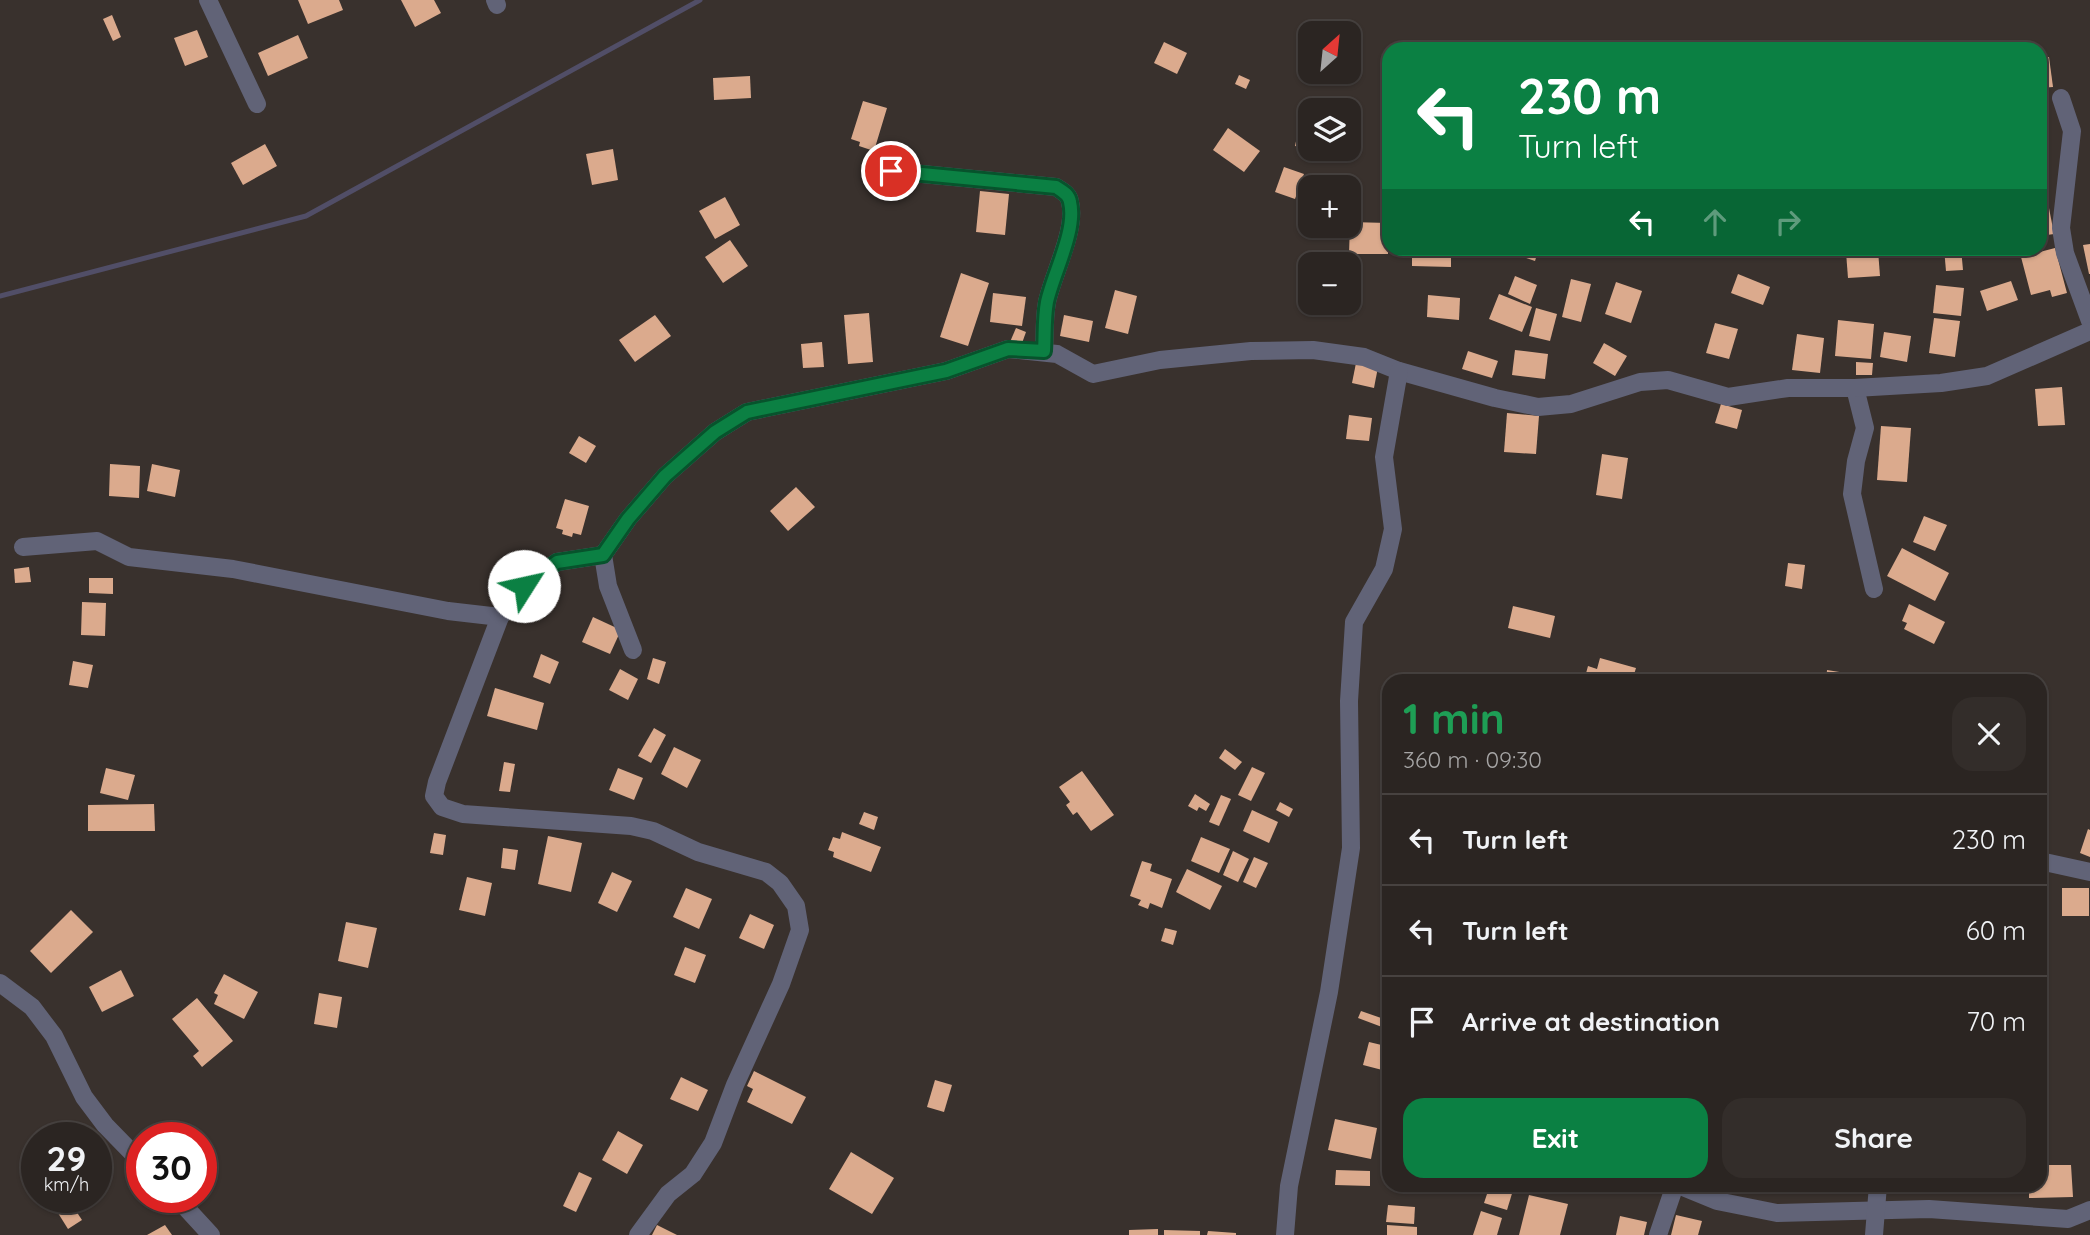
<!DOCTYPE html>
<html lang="en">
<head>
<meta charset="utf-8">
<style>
  body { margin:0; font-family:Quicksand,sans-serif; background:#332d2a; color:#f1f3f6; height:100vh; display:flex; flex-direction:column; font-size:26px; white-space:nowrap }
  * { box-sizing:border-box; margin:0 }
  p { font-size:23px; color:#a6a5a5 }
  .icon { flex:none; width:38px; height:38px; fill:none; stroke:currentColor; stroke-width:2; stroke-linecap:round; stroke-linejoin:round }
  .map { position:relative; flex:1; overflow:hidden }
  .side { position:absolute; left:1382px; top:674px; width:665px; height:518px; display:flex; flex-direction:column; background:#2b2522; border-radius:21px; box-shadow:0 2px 5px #0004,0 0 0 2px #474240 }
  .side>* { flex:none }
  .banner { position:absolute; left:1382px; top:42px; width:665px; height:214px; border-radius:21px; box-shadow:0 2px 5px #0004,0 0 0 2px #474240; background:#0b8043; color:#fff; overflow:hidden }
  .needle { width:46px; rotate:27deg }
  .fabs { position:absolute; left:1298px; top:21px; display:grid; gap:14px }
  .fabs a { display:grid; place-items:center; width:63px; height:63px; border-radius:14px; background:#2b2522; box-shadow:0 2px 5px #0004,0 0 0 2px #474240; font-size:35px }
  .speed { position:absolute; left:21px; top:1122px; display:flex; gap:14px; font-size:35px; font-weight:700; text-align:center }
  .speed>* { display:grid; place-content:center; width:91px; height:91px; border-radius:50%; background:#2b2522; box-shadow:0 2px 5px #0004,0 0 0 2px #474240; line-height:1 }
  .speed small { font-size:18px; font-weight:400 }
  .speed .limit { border:10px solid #d22; background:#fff; color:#111 }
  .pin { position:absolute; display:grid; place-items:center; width:60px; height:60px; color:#fff; margin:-30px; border:4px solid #fff; border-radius:50%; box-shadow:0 2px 7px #0007 }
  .me { position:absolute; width:77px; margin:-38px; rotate:55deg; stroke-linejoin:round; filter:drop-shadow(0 0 5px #0008) }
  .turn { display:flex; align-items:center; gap:24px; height:147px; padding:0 21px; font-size:32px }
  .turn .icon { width:91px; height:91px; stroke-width:2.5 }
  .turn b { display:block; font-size:49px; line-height:60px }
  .lanes { display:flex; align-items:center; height:66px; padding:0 21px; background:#0003; justify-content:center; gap:35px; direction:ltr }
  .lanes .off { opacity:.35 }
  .round { display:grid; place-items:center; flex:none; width:74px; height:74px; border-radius:21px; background:#332d2a }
  .head { display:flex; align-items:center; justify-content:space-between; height:119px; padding:0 21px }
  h1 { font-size:42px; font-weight:700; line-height:52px; color:#1e9e55 }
  .primary-button { display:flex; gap:14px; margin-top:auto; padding:14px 21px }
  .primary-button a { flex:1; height:80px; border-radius:21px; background:#0b8043; color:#fff; font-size:28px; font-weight:700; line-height:80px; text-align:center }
  .primary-button a+a { background:#332d2a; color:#f1f3f6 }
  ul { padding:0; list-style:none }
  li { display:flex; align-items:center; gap:21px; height:91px; padding:0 21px; border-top:2px solid #474240 }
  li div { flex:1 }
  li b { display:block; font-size:26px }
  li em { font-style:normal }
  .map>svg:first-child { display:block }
</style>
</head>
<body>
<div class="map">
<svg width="2090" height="1235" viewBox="0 0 2090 1235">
  <rect width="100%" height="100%" fill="#39312d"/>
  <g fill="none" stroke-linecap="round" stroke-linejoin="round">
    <path stroke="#514e67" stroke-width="5" d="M0,296L306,216L700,0"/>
  </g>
  <g fill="#dbaa8d">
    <path d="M298,0H339L343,10L308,24Z"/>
    <path d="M401,0H434L441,13L415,27Z"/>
    <path d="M112,15L121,37L113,41L103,19Z"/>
    <path d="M197,30L208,57L185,66L174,38Z"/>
    <path d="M298,35L308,58L268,76L258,53Z"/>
    <path d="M1164,42L1187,53L1177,74L1154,63Z"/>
    <path d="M2049,57L2053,87L2040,88V58Z"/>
    <path d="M1239,75L1250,80L1246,89L1235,84Z"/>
    <path d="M750,76L751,98L714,100L713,78Z"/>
    <path d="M863,101L887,108L874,151L859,146L860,142L851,139Z"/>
    <path d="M1301,118L1311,120V149L1295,146Z"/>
    <path d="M1228,128L1260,151L1244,172L1213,150Z"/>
    <path d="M265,144L277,166L243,185L231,163Z"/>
    <path d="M613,149L618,180L592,185L586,154Z"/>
    <path d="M1284,167L1304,174L1295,199L1275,192Z"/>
    <path d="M1315,175L1330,181L1328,187H1311Z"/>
    <path d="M980,191L1009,194L1005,235L976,232Z"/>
    <path d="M725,197L740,225L715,239L699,211Z"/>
    <path d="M2048,203L2054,234L2040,236V205Z"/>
    <path d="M1350,222L1388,223V254H1349Z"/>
    <path d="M730,240L748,266L723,283L705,257Z"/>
    <path d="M2090,244V274H2089L2083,245Z"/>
    <path d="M1412,248H1451V267L1412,266Z"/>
    <path d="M1513,248H1539L1535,261L1511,253Z"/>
    <path d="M1588,248H1611L1610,257L1587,253Z"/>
    <path d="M1944,248H1961L1963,270L1946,271Z"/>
    <path d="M1977,248H2007L2008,251L1979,258Z"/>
    <path d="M2055,248L2067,293L2052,297L2050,290L2031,295L2021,257Z"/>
    <path d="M1878,250L1880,276L1848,278L1846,252Z"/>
    <path d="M961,273L989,283L968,346L940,337Z"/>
    <path d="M1738,274L1770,287L1763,305L1731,293Z"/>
    <path d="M1515,276L1537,285L1530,304L1508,294Z"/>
    <path d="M1571,279L1591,284L1581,322L1562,317Z"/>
    <path d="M2011,281L2018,300L1987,311L1980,291Z"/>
    <path d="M1616,282L1642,291L1631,323L1605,314Z"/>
    <path d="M1936,285L1964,288L1961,316L1933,313Z"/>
    <path d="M1115,290L1137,296L1128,334L1105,328Z"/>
    <path d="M993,293L1026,297L1022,326L990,322Z"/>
    <path d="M1499,294L1532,307L1522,332L1489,319Z"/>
    <path d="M1428,295L1460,298L1459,320L1427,317Z"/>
    <path d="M1536,308L1557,314L1550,341L1529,336Z"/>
    <path d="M869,313L873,362L848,364L844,315Z"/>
    <path d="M655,315L671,336L635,362L619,340Z"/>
    <path d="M1064,315L1093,321L1089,342L1060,336Z"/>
    <path d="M1934,318L1960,321L1955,357L1929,353Z"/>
    <path d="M1838,320L1874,324L1871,359L1835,356Z"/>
    <path d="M1715,323L1738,329L1729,359L1706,353Z"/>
    <path d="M1016,328L1026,332L1021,346L1010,342Z"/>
    <path d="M1884,332L1911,336L1907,362L1880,357Z"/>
    <path d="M1797,334L1824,338L1820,373L1792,370Z"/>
    <path d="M822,342L824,367L803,368L801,344Z"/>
    <path d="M1604,343L1627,356L1615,376L1593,363Z"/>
    <path d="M1515,350L1548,354L1545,379L1512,375Z"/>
    <path d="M1468,351L1498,361L1492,378L1462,369Z"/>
    <path d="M1856,362L1873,363L1872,375H1856Z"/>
    <path d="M1356,363L1378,367L1374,388L1352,383Z"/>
    <path d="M2062,387L2065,425L2038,426L2035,389Z"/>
    <path d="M1721,404L1742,410L1737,429L1715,423Z"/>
    <path d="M1507,413L1539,416L1536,454L1504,452Z"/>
    <path d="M1349,415L1372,418L1369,441L1346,439Z"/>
    <path d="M1881,426L1911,428L1907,482L1877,480Z"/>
    <path d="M579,436L596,446L586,463L569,453Z"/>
    <path d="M1602,454L1628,458L1622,499L1596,495Z"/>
    <path d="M110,464L140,466L139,498L109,496Z"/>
    <path d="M152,464L180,470L175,497L147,491Z"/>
    <path d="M796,487L815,507L788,531L770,511Z"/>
    <path d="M565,499L589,506L581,535L573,533L572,537L562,534L563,530L556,528Z"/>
    <path d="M1924,516L1947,525L1935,551L1913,542Z"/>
    <path d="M1902,548L1949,573L1935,601L1887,576Z"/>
    <path d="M1788,563L1805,565L1802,589L1785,586Z"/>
    <path d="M29,567L31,582L15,583L14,569Z"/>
    <path d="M89,578H113V594L89,593Z"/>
    <path d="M82,602L106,603L105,636L81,635Z"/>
    <path d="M1909,604L1945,622L1934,644L1904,629L1907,623L1902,621Z"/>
    <path d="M1513,606L1555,616L1550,638L1508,628Z"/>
    <path d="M593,617L621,630L610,654L582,642Z"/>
    <path d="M541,654L559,662L550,684L533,677Z"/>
    <path d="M653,658L666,662L659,684L647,679Z"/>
    <path d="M1600,658L1636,668L1632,681H1593L1585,677L1588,666L1597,669Z"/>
    <path d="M73,661L93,665L88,688L69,685Z"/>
    <path d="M620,669L638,679L628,700L609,690Z"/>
    <path d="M1827,670L1858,675L1857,681H1826Z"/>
    <path d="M2007,674L2031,675V681H2006Z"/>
    <path d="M495,688L544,703L537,730L487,716Z"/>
    <path d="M654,728L666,735L651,763L638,756Z"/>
    <path d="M674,747L701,760L687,788L661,774Z"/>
    <path d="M1225,749L1242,762L1235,770L1219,758Z"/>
    <path d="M504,762L515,764L510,792L499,791Z"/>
    <path d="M1252,767L1265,773L1251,801L1238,795Z"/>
    <path d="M106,768L135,775L128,800L100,793Z"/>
    <path d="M618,768L643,778L634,800L609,790Z"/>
    <path d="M1082,771L1114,815L1091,831L1077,812L1073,815L1066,805L1070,802L1059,787Z"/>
    <path d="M1195,794L1210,804L1206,811L1199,807L1197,811L1188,806Z"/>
    <path d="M1221,795L1231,799L1219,826L1209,822Z"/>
    <path d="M1280,802L1293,809L1289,817L1276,810Z"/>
    <path d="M154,804L155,831H88V805Z"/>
    <path d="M1252,810L1278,822L1269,843L1243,831Z"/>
    <path d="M864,812L878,817L874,830L859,824Z"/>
    <path d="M2040,823L2049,827L2041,848H2040Z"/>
    <path d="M2088,829L2090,830V857L2080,853Z"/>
    <path d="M842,832L881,847L871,872L833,857L834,852L828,850L833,837L840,839Z"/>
    <path d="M434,833L446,835L443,855L430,853Z"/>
    <path d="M548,836L582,843L571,892L538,884Z"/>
    <path d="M1201,837L1230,849L1219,873L1191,861Z"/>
    <path d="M503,848L518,850L515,870L501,868Z"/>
    <path d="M1233,851L1249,859L1238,882L1223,875Z"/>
    <path d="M1254,857L1268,863L1256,888L1243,882Z"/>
    <path d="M1142,861L1152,864L1150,871L1172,879L1162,908L1150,903L1148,909L1138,905L1141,900L1130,896Z"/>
    <path d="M1187,869L1222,886L1210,910L1176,892Z"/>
    <path d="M612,872L632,881L617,912L598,903Z"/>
    <path d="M467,877L492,883L485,916L459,910Z"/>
    <path d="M686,888L712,899L699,929L673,917Z"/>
    <rect x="2062" y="888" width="27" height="28"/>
    <path d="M71,910L93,932L51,973L30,951Z"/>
    <path d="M750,914L774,925L764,949L739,938Z"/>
    <path d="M346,922L377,928L368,968L338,961Z"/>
    <path d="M1165,928L1177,931L1173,945L1161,941Z"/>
    <path d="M685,947L706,955L695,983L674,975Z"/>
    <path d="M121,970L134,996L102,1012L89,987Z"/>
    <path d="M224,974L258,992L244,1019L214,1004L218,995L214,993Z"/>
    <path d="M319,993L342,997L337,1028L314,1024Z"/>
    <path d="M197,998L233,1041L202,1067L193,1056L199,1051L172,1019Z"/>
    <path d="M1361,1011L1384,1019L1382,1027L1358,1018Z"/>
    <path d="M1369,1042L1390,1047V1072L1363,1065Z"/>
    <path d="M754,1071L806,1097L792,1124L747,1102L753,1089L747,1086Z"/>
    <path d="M681,1077L708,1090L698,1111L670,1099Z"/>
    <path d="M935,1080L952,1085L944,1112L927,1107Z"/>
    <path d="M1335,1119L1377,1128L1371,1159L1328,1150Z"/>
    <path d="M618,1131L643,1145L627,1174L602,1160Z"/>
    <path d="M851,1152L894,1178L872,1214L829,1189Z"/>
    <path d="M2040,1165H2071L2073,1197L2029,1198V1185H2040Z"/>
    <path d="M1336,1170L1370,1171V1186L1335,1185Z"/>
    <path d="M579,1172L592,1178L576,1212L563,1206Z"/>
    <path d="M1490,1185L1514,1187L1507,1210L1484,1203Z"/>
    <path d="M1955,1185H1985V1187L1955,1189Z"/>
    <path d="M1529,1195L1568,1204L1560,1235H1519Z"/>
    <path d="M72,1205L82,1220L68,1229L58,1213Z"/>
    <path d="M1388,1205L1415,1207L1414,1224L1386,1222Z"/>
    <path d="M1481,1211L1502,1218L1497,1235H1473Z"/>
    <path d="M1676,1215L1702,1221L1698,1235H1671Z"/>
    <path d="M1620,1216L1647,1222L1644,1235H1616Z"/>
    <path d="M165,1225L172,1235H147Z"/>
    <path d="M657,1225L677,1235H652Z"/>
    <path d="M1387,1225L1417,1227V1235H1387Z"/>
    <path d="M1158,1229V1235H1129V1230Z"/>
    <path d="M1164,1230L1200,1231V1235H1164Z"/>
    <path d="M1208,1231L1236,1233V1235H1207Z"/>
  </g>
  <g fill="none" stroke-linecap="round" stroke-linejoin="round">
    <g stroke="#616377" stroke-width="18">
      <path d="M208,0L257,104"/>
      <path d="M495,0L497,5"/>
      <path d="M2061,98L2072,131L2061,228L2065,253L2090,321"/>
      <path d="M891,171L1056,187C1062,191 1069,194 1070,202C1077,229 1053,274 1047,302C1044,318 1045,335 1044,351"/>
      <path d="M1855,388L1865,428L1856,461L1852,494L1874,589"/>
      <path d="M23,547L97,541L129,557L233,569L448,611L500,617L524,586L557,562L603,555L628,519L665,476L715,432L747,412L946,371L1008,349L1057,354L1093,374L1160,360L1251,351L1313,350L1364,357L1399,371L1495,398L1538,407L1571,404L1640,382L1668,380L1728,397L1788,388H1855L1941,383L1987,376L2090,331"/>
      <path d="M603,555L608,586L633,650"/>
      <path d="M500,617L437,782L434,796L442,807L463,814L631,826L653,831L698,852L766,872L780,883L796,906L800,930L781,984L735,1085L713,1143L693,1174L668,1194L638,1235"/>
      <path d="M2040,861L2090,872"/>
      <path d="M0,983L32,1007L54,1036L84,1097L105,1125L142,1163"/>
      <path d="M1678,1185L1717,1201L1777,1213L1929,1209L2068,1219L2090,1210"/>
      <path d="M176,1197L211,1235"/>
      <path d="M1285,1235L1289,1186L1329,992L1351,848L1349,701L1354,622L1384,569L1393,529L1384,457L1399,371"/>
      <path d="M1658,1235L1675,1185"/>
      <path d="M1874,1235L1878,1185"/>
    </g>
  </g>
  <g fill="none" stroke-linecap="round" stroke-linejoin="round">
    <g stroke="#07532c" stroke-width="18">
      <path id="route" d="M524,586L557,562L603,555L628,519L665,476L715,432L747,412L946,371L1008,349L1044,351C1045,335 1044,318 1047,302C1053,274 1077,230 1070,202C1069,194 1062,191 1056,187L891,171"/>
    </g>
    <use href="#route" stroke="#0b8043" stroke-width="12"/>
  </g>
</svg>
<div class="fabs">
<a><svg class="needle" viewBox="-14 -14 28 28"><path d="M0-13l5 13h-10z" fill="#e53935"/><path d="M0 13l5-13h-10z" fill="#a6a5a5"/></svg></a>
<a><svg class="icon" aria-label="layers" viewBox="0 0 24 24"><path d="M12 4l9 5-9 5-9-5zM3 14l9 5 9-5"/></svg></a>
<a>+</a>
<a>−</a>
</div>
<div class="speed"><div>29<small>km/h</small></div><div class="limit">30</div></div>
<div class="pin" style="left:891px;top:171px;background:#d93025"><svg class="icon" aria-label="arrive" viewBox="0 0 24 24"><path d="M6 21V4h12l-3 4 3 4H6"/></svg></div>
<svg class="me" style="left:524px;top:586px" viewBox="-20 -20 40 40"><circle r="19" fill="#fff"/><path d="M0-13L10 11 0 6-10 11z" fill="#0b8043"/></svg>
<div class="banner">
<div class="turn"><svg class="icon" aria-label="left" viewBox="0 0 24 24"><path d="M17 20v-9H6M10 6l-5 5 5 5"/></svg><div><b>230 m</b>Turn left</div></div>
<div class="lanes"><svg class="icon" aria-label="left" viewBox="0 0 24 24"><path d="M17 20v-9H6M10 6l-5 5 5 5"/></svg><svg class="icon off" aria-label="ahead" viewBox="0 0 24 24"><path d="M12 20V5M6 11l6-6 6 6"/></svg><svg class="icon off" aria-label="right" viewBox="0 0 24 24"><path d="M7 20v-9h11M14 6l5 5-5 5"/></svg></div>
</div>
<section class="side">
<div class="head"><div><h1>1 min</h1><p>360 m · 09:30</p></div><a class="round"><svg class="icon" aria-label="close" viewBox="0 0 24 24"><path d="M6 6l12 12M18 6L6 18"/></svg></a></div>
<ul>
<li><svg class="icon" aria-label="left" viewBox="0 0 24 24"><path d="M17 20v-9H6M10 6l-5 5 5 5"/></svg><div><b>Turn left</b></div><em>230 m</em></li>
<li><svg class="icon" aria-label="left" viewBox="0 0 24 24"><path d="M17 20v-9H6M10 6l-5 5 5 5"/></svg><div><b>Turn left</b></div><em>60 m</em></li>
<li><svg class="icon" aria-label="arrive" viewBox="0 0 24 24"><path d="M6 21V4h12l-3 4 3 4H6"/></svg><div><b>Arrive at destination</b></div><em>70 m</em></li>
</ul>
<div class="primary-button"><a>Exit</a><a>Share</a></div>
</section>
</div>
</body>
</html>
